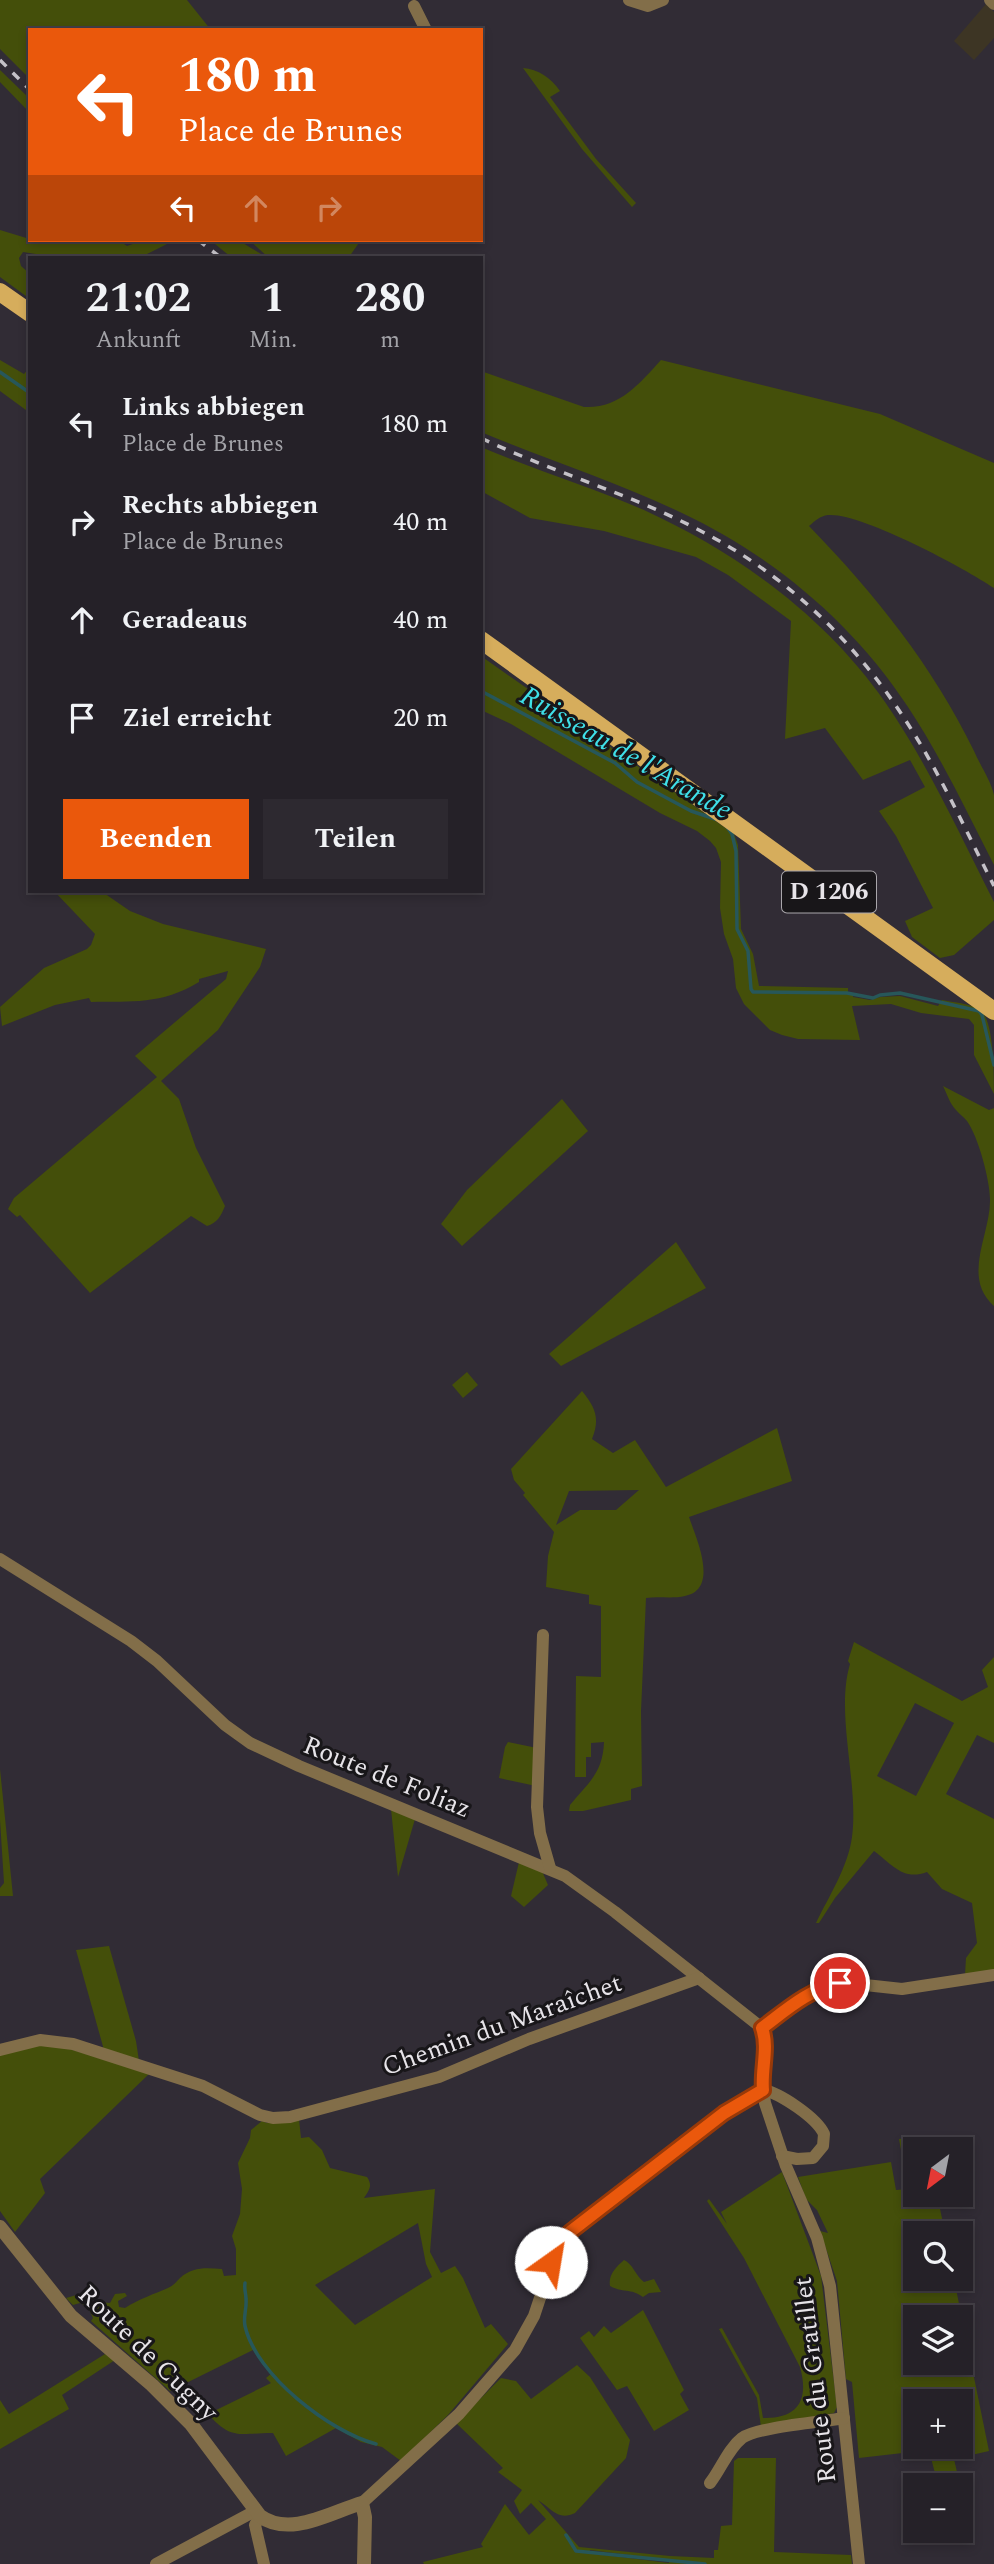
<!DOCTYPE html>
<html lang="de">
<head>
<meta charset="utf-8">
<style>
  body { margin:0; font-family:Spectral,serif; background:#2d2930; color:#f1f3f6; height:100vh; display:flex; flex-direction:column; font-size:26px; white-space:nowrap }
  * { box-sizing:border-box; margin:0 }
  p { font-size:23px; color:#a3a3a8 }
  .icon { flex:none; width:38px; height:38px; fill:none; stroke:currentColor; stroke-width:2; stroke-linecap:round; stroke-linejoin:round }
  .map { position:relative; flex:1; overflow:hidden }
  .side { position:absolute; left:28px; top:256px; width:455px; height:637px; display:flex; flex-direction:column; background:#252128; border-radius:0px; box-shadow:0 4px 10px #0003,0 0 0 2px #423e45 }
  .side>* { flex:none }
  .hud { position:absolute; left:28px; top:28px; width:455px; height:214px; border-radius:0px; box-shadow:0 4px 10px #0003,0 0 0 2px #423e45; background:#ea580c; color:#fff; overflow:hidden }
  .needle { width:46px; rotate:212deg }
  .buttons { position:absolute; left:903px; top:2137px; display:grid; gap:14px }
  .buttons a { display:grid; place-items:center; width:70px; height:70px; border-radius:0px; background:#252128; box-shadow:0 4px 10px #0003,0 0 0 2px #423e45; font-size:35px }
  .pin { position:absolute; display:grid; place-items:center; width:60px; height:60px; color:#fff; margin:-30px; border:4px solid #fff; border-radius:50%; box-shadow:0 2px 7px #0007 }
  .me { position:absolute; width:77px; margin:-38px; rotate:32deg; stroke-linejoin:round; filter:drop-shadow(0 0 5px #0008) }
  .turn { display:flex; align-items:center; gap:24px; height:147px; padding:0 35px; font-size:32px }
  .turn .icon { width:91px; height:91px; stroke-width:2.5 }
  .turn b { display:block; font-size:49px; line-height:60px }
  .lanes { display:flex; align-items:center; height:66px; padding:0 35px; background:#0003; justify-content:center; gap:35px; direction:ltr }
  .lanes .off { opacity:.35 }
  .eta { display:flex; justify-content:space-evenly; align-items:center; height:119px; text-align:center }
  .eta b { font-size:42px; font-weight:700; line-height:49px }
  .action { display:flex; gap:14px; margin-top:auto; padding:14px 35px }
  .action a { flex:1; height:80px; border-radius:0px; background:#ea580c; color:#fff; font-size:28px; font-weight:700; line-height:80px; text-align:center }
  .action a+a { background:#2d2930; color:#f1f3f6 }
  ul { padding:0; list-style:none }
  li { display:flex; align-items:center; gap:21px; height:98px; padding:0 35px }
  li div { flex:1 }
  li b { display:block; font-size:26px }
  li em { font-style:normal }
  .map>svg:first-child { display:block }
</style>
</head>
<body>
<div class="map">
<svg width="994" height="2564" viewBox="0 0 994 2564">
  <rect width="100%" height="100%" fill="#312c35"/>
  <path fill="#3d3524" d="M986,4L994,12V38L974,60L954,41Z"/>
  <g fill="#444f0a" fill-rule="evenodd">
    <path d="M0,0H187L211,30H30V79L0,49Z"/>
    <path d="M523,68C538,69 551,78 560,91L550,97L596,159L636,203L632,207L582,149Z"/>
    <path d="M0,70L30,99V113L0,82Z"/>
    <path d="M0,230L46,244L118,240L127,246L144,240L173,241L143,256L133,257H55L23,252L19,258L21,266L30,274V299L0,277Z"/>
    <path d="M210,240H238L266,257H231Z"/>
    <path d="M249,240H361L349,257H268Z"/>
    <path d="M0,360L24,374L30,367V413L0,391Z"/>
    <path d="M661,360L880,414L994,463V588C965,568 860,512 828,515C820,516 815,521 809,526C874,593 933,666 974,751C980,765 991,781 994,795C994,813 994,846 994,865C967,812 941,757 908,707C853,623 773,556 682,513C617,482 548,460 481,432V371L584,407C619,409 639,384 661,360Z"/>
    <path d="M481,447C535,470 591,487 644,510C738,553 826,617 885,702C928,764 960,835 994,902V920L954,955L940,958L912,937L905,921L933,908L896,836L879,811L925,787L910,760L863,780L825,728L785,739L791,621L728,575L696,557L604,531L530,518L481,491Z"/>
    <path d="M481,656L734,834L738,845L741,929L753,954L759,986L848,988V992L853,993V997L870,1000L880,997L900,996L938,1006L942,1000C955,1003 974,1003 983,1013C994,1027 994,1076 994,1094L974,1055V1025L969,1019L921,1013L891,1004L852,1006L860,1040L798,1039L782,1035L770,1030L744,1004L736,988L733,959L724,934L720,908L721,862L716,848L710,841L697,831L660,813L511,724L481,710Z"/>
    <path d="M54,891H101L130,911L163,924L266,949L260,967L218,1030L161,1081L179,1099L196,1148L225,1206C221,1216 217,1223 207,1226L191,1216L90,1293L20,1215L17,1217L8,1209L14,1198L157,1077L135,1056L226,979L228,971L199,979V982C161,1005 132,1001 91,1002L89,998L55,1005L2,1026L0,1007L44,968L87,949L91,945L95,934Z"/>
    <path d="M943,1086L989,1110L994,1108V1306C961,1277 991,1234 990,1199C990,1180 978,1136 967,1121C964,1117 959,1114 956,1110C950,1104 947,1094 943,1086Z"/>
    <path d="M562,1099L588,1131L462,1246L441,1224L467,1190Z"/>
    <path d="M676,1242L706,1288L561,1366L549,1354Z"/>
    <path d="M467,1372L478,1385L463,1398L452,1385Z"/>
    <path d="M582,1391C596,1408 600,1419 592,1439L613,1453L635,1440L666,1487L777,1428L792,1481L689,1517C696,1538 720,1589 685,1596C672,1599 658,1596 646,1598L641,1711L642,1786L631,1789V1800L583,1811H569L570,1805C588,1783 603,1773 604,1742L591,1743V1757H586V1777H575L576,1676L601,1677V1606L589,1604V1595L546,1587L548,1556L554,1532L523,1495L525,1493L514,1480L511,1469ZM639,1490L616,1510H580L556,1525L569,1491Z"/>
    <path d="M854,1642L962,1701L988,1687L982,1670L994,1657V1743L977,1735L946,1794L994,1819V1971L965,1975L966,1958L977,1943L972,1903L942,1889L927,1872C903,1881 893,1865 874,1851L835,1898L819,1923H816C829,1896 848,1867 852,1837C859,1783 835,1714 850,1664L848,1661ZM915,1703L954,1723L916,1796L877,1776Z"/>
    <path d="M508,1742L537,1748L536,1786L499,1778L505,1747Z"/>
    <path d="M0,1769L13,1896H0V1888L4,1883L0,1820Z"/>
    <path d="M391,1809L415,1819L398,1877Z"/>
    <path d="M519,1862L542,1871L548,1885L524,1907L511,1896Z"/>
    <path d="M109,1946L136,2041L139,2061L104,2050L76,1950Z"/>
    <path d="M26,2045H56L150,2073L40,2179L45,2193L15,2232L0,2211V2053Z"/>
    <path d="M299,2119L301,2138L309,2137L322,2150L330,2168L367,2177C373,2186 369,2190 364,2198L435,2189L430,2252L441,2273L455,2266L463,2278L485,2328L491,2324L508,2344L448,2415L401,2461L382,2447L361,2442L336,2428L286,2456L273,2433C240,2433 232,2441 208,2414L271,2383L266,2378L272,2373L253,2350L170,2391L91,2321L93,2318L88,2307L80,2303L73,2305L66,2298L91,2291L92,2293L85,2298L88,2301L110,2303L115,2294L125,2293L127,2296L118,2301L119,2307L125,2308C139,2299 154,2294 168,2288C173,2286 177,2281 180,2278C193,2266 207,2268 222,2269L224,2276L236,2275V2249L232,2236L240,2214L242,2189L238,2163L250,2138L251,2130L262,2121L267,2123ZM418,2223L426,2264L432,2277L355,2325L315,2285Z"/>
    <path d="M906,2138L915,2180V2194L918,2195L920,2202L938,2199L945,2233H915V2278L954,2279L989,2451L954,2459L960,2485H938L929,2450L859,2458L852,2382L846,2379L837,2281L820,2231L828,2233L817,2210L806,2199L798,2177L891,2162L896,2190L908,2189L899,2139ZM915,2317H961V2362H915ZM915,2401H961V2446H915Z"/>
    <path d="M782,2172L821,2276L837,2407L834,2413L761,2427L757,2398L719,2329L722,2328L759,2395L763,2418C799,2419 809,2399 800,2367L744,2258L707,2201L709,2199L727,2224L721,2212Z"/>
    <path d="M624,2260C633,2264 635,2275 644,2282L654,2279L661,2292L649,2293L643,2297C631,2288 622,2293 610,2286C608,2275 616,2267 624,2260Z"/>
    <path d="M643,2310L684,2390L680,2394L689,2410L654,2431L627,2386L617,2390L580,2338L589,2331L594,2337L604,2326L611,2333Z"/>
    <path d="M105,2354L115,2360L62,2395L69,2409L0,2449V2400L9,2414Z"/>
    <path d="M577,2365L590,2377L630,2440L626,2458L575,2513C558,2521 552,2509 538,2500L579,2547L670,2556L714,2558V2550H718L721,2526L732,2525L734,2461L738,2458H776L774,2552L851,2555L852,2564H424L423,2562L483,2547L481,2544L505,2504L529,2535L546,2519L531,2503L520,2514L514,2501L522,2490L498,2472L503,2468L456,2423L501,2378L516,2381L531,2399ZM590,2550L669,2560V2563L589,2553Z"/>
  </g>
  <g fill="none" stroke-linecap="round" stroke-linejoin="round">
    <g stroke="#27575a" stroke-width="3.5">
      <path d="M0,372L30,393"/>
      <path d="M481,691L615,763L637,782L691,811L715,819"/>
      <path d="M727,827L732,834L736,851L737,929L748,951L751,989L753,992L847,993L873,998L880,995L900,993L979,1011L982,1015L994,1065"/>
      <path d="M245,2283C244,2290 246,2293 246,2299C247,2308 243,2317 245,2326C256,2375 330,2432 376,2444"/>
      <path d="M566,2535L576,2551L705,2564"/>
    </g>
    <g stroke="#826e49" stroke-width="12">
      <path d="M629,0L648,6L663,0"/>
      <path d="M990,0L994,4"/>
      <path d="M414,6L426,30"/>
      <path d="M0,1559L131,1641L157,1661L225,1725L250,1743L299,1766L565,1876L615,1912L762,2028"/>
      <path d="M543,1635L537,1807L540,1833L550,1868"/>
      <path d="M762,2028L765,2041L762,2079L765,2103L786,2166L817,2238L830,2286L859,2564"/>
      <path d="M762,2028L807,1995L830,1985L847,1983L902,1989L994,1975"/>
      <path d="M0,2050L40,2040L73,2044L203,2086L260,2115L273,2118L290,2117L439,2077L529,2039L699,1978"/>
      <path d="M763,2090C780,2093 817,2118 824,2134L823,2146L813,2158L797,2159L782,2156"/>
      <path d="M710,2483C721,2469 728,2449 742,2438C757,2427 822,2422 844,2418"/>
      <path d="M362,2503L459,2414L515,2350L534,2316L554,2256L570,2232L724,2113L763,2090"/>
      <path d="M260,2516L255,2525L264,2564"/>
      <path d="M156,2564L255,2511"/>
    </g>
    <path stroke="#826e49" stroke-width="14" d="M0,2227L71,2316L152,2385L191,2424L260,2516C290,2538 331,2512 362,2503L365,2517L364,2564"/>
    <g stroke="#d6ad5c" stroke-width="18">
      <path d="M0,292L30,313"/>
      <path d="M481,640L994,1011"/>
    </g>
    <g stroke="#c5c2c8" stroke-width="3.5" stroke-dasharray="9 9" stroke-linecap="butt">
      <path d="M0,60L30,90"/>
      <path d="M198,240L220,257"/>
      <path d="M481,438C552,472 628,493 697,529C784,573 854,640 906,721C940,773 966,831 994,886"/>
    </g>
  </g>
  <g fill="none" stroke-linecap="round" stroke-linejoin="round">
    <g stroke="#983908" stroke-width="18">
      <path id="route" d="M551,2262L560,2244L570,2232L724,2113L763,2090C761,2069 769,2048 762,2028C786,2010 809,1989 840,1983"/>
    </g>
    <use href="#route" stroke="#ea580c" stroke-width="12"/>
  </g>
  <g text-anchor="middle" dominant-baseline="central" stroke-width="6" stroke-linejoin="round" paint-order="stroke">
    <rect fill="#181619" stroke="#a9a6ab" stroke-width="2" x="782" y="871.5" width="94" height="41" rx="5"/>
    <g font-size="24" font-weight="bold" fill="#e7e4e9">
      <text x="829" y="892">D 1206</text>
    </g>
    <g font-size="26" fill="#e7e4e9" stroke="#181619">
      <text transform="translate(387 1777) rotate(22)">Route de Foliaz</text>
      <text transform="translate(502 2025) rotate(-20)">Chemin du Maraîchet</text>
      <text transform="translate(148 2353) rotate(44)">Route de Cugny</text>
      <text transform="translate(815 2380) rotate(-97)">Route du Gratillet</text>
    </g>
    <g font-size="28" font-style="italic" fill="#3fdfe8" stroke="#181619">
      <text transform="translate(626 753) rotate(30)">Ruisseau de l'Arande</text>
    </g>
  </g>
</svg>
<div class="buttons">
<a><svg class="needle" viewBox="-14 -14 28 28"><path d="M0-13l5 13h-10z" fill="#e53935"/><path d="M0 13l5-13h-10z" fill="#a3a3a8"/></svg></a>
<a><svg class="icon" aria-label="search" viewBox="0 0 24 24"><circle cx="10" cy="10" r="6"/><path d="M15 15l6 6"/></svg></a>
<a><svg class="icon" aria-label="layers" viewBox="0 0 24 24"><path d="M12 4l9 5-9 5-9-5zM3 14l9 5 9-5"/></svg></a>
<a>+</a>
<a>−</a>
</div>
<div class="pin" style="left:840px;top:1983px;background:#d93025"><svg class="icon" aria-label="arrive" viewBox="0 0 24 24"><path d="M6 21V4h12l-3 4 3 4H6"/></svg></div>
<svg class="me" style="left:551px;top:2262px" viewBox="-20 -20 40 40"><circle r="19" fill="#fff"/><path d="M0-13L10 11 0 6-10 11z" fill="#ea580c"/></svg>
<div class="hud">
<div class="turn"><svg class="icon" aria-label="left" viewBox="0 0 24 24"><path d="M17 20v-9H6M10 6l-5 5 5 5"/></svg><div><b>180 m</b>Place de Brunes</div></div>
<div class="lanes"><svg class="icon" aria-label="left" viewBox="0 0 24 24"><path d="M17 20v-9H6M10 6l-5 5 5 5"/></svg><svg class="icon off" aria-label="ahead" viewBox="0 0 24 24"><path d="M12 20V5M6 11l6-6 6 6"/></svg><svg class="icon off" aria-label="right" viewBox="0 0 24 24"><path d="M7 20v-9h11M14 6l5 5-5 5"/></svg></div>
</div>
<section class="side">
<div class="eta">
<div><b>21:02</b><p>Ankunft</p></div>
<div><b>1</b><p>Min.</p></div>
<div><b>280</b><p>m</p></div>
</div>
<ul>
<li><svg class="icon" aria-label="left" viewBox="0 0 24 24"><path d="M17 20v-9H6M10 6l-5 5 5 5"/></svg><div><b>Links abbiegen</b><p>Place de Brunes</p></div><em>180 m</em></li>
<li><svg class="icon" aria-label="right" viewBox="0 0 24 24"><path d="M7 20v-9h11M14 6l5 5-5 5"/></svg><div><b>Rechts abbiegen</b><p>Place de Brunes</p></div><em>40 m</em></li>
<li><svg class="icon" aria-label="ahead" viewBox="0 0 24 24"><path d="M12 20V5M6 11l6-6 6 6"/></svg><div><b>Geradeaus</b></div><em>40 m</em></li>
<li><svg class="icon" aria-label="arrive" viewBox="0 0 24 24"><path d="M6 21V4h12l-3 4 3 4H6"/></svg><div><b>Ziel erreicht</b></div><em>20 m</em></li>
</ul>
<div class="action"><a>Beenden</a><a>Teilen</a></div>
</section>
</div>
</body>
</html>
